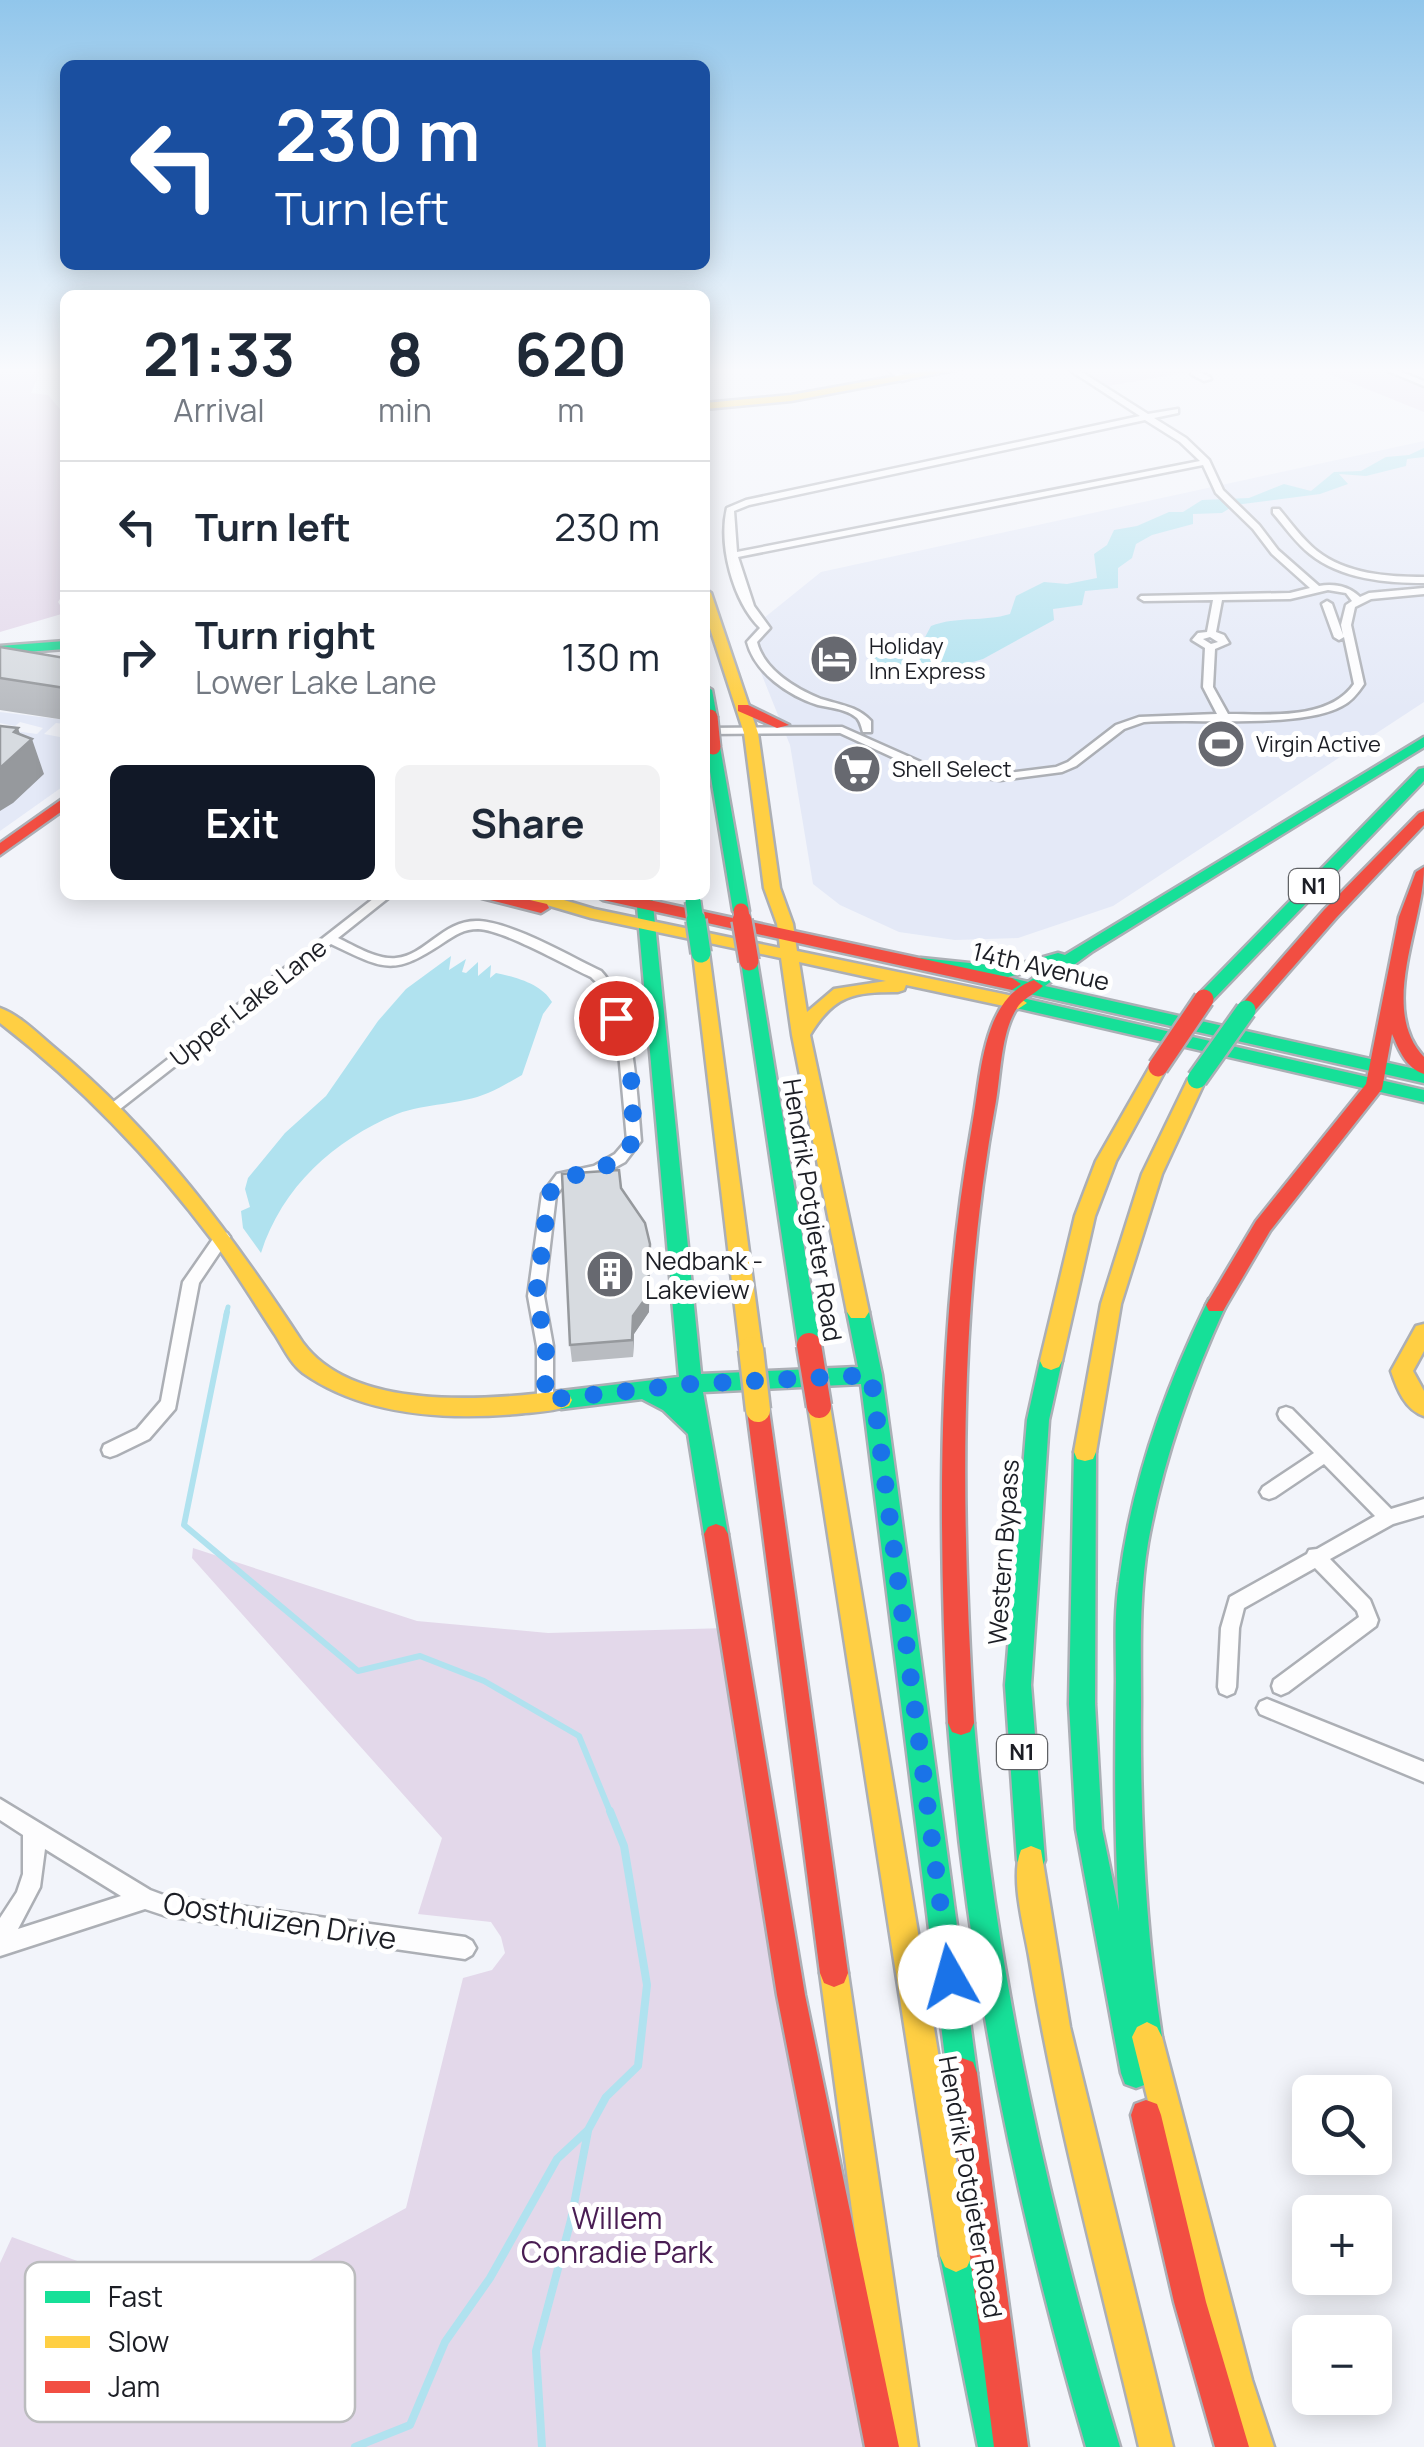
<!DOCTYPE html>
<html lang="en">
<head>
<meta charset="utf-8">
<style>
  body { margin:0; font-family:Manrope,sans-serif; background:#f2f2f3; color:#1f2937; height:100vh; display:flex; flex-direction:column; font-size:38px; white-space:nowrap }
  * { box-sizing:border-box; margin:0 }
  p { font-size:32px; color:#747a83 }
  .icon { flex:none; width:55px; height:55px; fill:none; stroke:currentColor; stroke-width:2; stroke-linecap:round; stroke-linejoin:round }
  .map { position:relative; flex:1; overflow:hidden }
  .drawer { position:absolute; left:60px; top:290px; width:650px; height:610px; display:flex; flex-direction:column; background:#fff; border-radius:15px; box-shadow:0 5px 25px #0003 }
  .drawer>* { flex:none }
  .guide { position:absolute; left:60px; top:60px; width:650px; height:210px; border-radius:15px; box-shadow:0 5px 25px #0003; background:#1a4fa0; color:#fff; overflow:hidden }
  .tools { position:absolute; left:1292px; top:2075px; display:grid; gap:20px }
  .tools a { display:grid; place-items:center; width:100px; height:100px; border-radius:15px; background:#fff; box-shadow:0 5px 25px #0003; font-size:50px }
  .pin { position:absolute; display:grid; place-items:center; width:85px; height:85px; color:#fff; margin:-42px; border:5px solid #fff; border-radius:50%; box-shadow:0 2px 10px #0007 }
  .me { position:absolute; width:110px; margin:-55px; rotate:353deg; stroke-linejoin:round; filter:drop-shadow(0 0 8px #0008) }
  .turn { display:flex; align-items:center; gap:35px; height:210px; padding:0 50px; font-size:45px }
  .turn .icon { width:130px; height:130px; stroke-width:2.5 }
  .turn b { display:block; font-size:70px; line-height:85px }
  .eta { display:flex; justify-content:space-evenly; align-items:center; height:170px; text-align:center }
  .eta b { font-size:60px; font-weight:700; line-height:70px }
  .action { display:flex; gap:20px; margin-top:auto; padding:20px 50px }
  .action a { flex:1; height:115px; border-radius:15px; background:#111827; color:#fff; font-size:40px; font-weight:700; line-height:115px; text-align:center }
  .action a+a { background:#f2f2f3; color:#1f2937 }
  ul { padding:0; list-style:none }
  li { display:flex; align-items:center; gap:30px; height:130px; padding:0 50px; border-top:2px solid #e0e1e3 }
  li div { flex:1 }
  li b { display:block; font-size:38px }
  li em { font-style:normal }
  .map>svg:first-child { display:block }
</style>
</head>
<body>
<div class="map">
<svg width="1424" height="2447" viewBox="0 0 1424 2447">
  <rect width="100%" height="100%" fill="#f2f4fa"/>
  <g fill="#e4e9f7">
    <path d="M1424,441V702L1113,906L1018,938L955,940L899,932L840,905L813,884L790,745L747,638L764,618L821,572Z"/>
    <path d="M0,712L65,720V724L56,723L44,734L65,738V785L0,831V729L37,734L43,728L20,722L15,726L0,723Z"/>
  </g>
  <g fill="#e3d8ea">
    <path d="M41,369L31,393L48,395L65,415V591L58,602L65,613L0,632V369Z"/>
    <path d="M1080,369H1208L1108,386Z"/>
    <path d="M1376,369L1424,388V412L1317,369Z"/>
    <path d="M193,1548L417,1621L548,1633L727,1628L872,2447H0V2263L12,2237L216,2312L406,2208L463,1978L492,1970L505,1953L501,1937L491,1922L418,1914L442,1838L192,1558Z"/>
  </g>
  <g fill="#b0e2ef">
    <path d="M1424,448V457L1407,459L1406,466L1366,476L1339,474L1348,484L1320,494L1235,505L1222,513L1193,514V524L1152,535L1136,544L1132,558L1118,568V588L1085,591L1082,605L1053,609L1054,620L983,659L936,673L878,675L868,657L916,654L931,626C957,616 984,622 1010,614L1016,596L1044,582L1067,584L1097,578L1094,554L1107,545L1114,530L1137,526L1169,512H1183L1202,500L1249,498L1284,484L1311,491L1334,472L1361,471L1386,457L1409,455Z"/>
    <path d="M451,956L449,970L466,959L462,972L466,973L478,962V976L491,965L490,978L496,973C516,977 542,984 552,1002L543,1014L522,1075C511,1081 500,1088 488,1093C460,1105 426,1103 397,1114C334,1140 282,1187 261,1253L243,1228L241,1211L250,1207L245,1189L248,1178L285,1133L326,1096L378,1021L406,989Z"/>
  </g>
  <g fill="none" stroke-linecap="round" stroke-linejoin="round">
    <path stroke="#b0e2ef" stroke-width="5" d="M226,1315L228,1307"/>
    <path stroke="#b0e2ef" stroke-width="6" d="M227,1312L184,1525L358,1671L420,1656L484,1681L579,1736L611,1814"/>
    <g stroke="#b0e2ef" stroke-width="8">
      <path d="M355,2447L410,2425L445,2342L490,2278L557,2159L588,2130L606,2097L638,2066L647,1985L624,1846L610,1811"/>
      <path d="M542,2447L536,2351L571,2220L588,2131"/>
    </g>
    <g stroke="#acafb5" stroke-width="5">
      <g id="street">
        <path d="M887,369H896L909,379L902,381Z"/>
        <path d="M1068,369H1077L1148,414L1178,409V413L1154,418L1186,438L1209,460L1223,490L1259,525L1278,550L1319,586C1333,583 1349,586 1360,597L1369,593L1424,588V594L1371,599L1355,607L1351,625L1364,684C1358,693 1352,701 1342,706C1300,729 1196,718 1144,722L1124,729L1076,766L1062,772L1000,780L916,768L840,733L705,734V728L842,727L923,763L1000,774L1056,767L1068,762L1116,725L1139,717L1217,714L1203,687L1205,648L1192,640L1198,633L1207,632L1213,600L1144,601L1139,598L1141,596L1290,593L1310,588L1272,554L1253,529L1216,493L1203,465L738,557L754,606L770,628L757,642C764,670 796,689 821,699C840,705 857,706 871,721V732H863C861,726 861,723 857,718C847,709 831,708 818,705C789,696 755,673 747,642L760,628C733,601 718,545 727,508L746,500L1140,416ZM1145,420L1180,442L1200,461L737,552L734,511L749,505ZM1328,590L1346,593L1352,601L1346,605L1341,625L1343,635L1332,604L1327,601L1322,604L1334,637L1339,640L1344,637L1354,684C1329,721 1266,714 1228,714L1213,687L1215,649L1229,643L1224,635L1216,632L1222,600L1290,599ZM1210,637L1218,642L1211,644L1203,639Z"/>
        <path d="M1383,369H1394L1424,381V386Z"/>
        <path d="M1194,370L1210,377L1211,379L1204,381L1191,374Z"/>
        <path d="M1273,509H1279C1291,523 1302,539 1317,551C1346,574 1388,577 1424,577V583C1386,583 1341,579 1310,554C1296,543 1285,527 1273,513Z"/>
        <path d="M378,895H392L338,938C355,946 377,960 396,958C427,955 443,919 479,921C513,923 569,956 601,971C634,1005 637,1095 641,1141L625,1162L603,1174L567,1182L556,1195L544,1296L553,1346V1401L551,1406L545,1408L539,1406L537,1401V1346L528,1296L542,1194L557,1174L594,1166L615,1154L627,1140L618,1042L598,984L591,977C565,965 504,930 478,929C464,929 455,935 443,943C392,977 384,969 331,944L115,1113H105L103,1110Z"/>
        <path d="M222,1231L227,1233L230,1237L199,1283L175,1409L149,1439L116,1455L110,1457L104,1455L102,1450L104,1445L137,1429L161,1401L183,1282L217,1233Z"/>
        <path d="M1286,1407L1292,1409L1391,1509L1424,1499V1515L1393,1524L1330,1559L1370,1600L1378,1620L1376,1626L1288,1692L1281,1695L1274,1692L1272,1686L1274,1680L1359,1617L1357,1611L1315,1568L1244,1608L1239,1628L1236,1687L1234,1693L1227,1696L1220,1693L1218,1687L1221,1628L1230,1597L1307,1554L1309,1550L1317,1549L1375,1516L1324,1464L1275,1497L1269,1499L1263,1497L1260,1492L1263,1487L1314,1453L1280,1419L1278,1414L1280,1409Z"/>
        <path d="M1267,1699L1424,1762V1782L1260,1714L1257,1708L1260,1702Z"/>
        <path d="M0,1799L150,1890L166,1896L465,1937L472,1941L476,1948L472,1955L465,1959L166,1916L145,1909L0,1956V1918L17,1892L23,1874V1835L0,1820ZM45,1849L121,1896L18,1929L40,1887Z"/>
      </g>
    </g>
    <g stroke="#acafb5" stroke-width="5">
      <g id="fast">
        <path d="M65,641V649L0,654V646Z"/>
        <path d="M705,686L712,690L717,717L710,721L705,720Z"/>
        <path d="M1424,737V747L1093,951L1045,986L1424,1071V1083L1012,990L1003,984L1012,978L1028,982L1050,966L1008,977L921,968L912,963L921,958L1008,967L1058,953L1065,955Z"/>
        <path d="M713,743L720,747L749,911L741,916L733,911L706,747Z"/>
        <path d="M1424,768V781L1210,1003H1198L1195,999L1198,995L1419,769Z"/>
        <path d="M636,895H652L701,1374L858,1367L847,1312L851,1306H865L869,1312L882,1375L977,2073L973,2084L962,2088L951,2084L947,2073L861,1384L703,1392L728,1534L724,1541L716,1544L708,1541L704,1534L688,1434L663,1410L642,1399L561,1409L553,1406L550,1400L553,1394L561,1391L679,1377Z"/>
        <path d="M749,956L757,961L820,1345L817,1351H801L798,1345L741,961Z"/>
        <path d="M1018,997L1424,1090V1102L1012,1007L1009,1003L1012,999Z"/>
        <path d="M1216,1297L1223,1299L1226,1305C1191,1381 1163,1460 1148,1543C1139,1596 1141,1649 1141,1703C1140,1815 1145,1926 1162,2037L1157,2047L1147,2051L1151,2073L1147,2084L1136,2088L1125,2084L1121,2073L1076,1829L1069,1704L1074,1452L1077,1445L1085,1443L1093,1445L1096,1452L1095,1704L1102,1829L1119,1911C1114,1835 1115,1758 1116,1681C1116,1648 1114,1615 1119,1582C1131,1485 1163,1393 1206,1305L1209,1299Z"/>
        <path d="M1051,1352L1059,1355L1062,1361L1049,1420L1031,1685L1045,1860L1041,1870L1031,1874L1021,1870L1017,1860L1005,1685L1027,1420L1040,1361L1043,1355Z"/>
        <path d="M961,1711L970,1714L974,1723C995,1973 1048,2207 1120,2447H1086C1016,2207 967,1972 948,1723L952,1714Z"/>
        <path d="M956,2240L967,2245L972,2256L1012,2447H978L940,2256L945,2245Z"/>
      </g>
    </g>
    <g stroke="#acafb5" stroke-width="5">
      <g id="slow">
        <path d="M936,369H961L791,401L705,409V403L791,395Z"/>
        <path d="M705,589L711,593L758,733L780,888L793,924L797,951L1018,997L1027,1003L1018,1009L906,985L904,990L898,992C854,992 834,995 810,1035L869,1312L865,1318H851L847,1312L792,1035L781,958L591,918L523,898L521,895H547L594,909L780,948L777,924L764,888L744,733L705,613ZM799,962L886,981L834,989L807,1012Z"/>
        <path d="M701,948L709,953L762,1349L759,1355L751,1358L743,1355L740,1349L693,953Z"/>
        <path d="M0,1008C20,1015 39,1035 56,1049C156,1132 232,1235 303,1343C354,1412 487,1400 561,1391L569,1394L572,1400L569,1406C552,1412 533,1412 516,1414C445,1420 364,1416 303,1373C291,1364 284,1349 276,1336C255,1304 235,1271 213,1241C152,1160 80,1085 0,1023Z"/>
        <path d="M1158,1061L1167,1067L1116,1161L1095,1216L1062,1361L1059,1367L1051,1370L1043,1367L1040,1361L1075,1216L1096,1161L1152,1063Z"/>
        <path d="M1197,1073L1206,1079L1162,1174L1121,1304L1096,1452L1093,1459L1085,1461L1077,1459L1074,1452L1101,1304L1142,1174L1188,1079Z"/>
        <path d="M1424,1324V1351L1413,1371L1424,1391V1416C1405,1410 1397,1389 1391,1371L1416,1326Z"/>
        <path d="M819,1397L827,1400L830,1406L972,2256L967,2267L956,2272L945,2267L940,2256L808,1406L811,1400Z"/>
        <path d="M1031,1846L1041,1850L1070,2027L1173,2447H1139C1101,2284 1056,2121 1029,1956C1024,1927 1010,1877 1021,1850Z"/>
        <path d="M834,1959L844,1963L848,1973L918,2447H884L820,1973L824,1963Z"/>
        <path d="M1147,2022L1157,2027L1162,2037L1252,2380L1274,2447H1240L1218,2380L1132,2037L1137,2027Z"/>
      </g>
    </g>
    <g stroke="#acafb5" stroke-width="5">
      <g id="jam">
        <path d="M738,705H748L789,725L777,728L738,711Z"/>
        <path d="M65,797V809L0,855V843Z"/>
        <path d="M1424,811V825L1336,918L1252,1014H1240L1237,1010L1240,1006L1324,910L1419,813Z"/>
        <path d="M1424,867C1424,923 1378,1009 1424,1057V1074C1406,1068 1399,1050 1392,1034L1382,1089L1270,1231L1223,1311H1209L1206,1305L1256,1221L1366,1084L1399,917L1416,872Z"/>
        <path d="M480,895H508L547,904L549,908L541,913L482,898Z"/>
        <path d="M595,895H626L1012,978L1021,984L1012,990L603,900Z"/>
        <path d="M1034,980L1043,986C1036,993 1026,997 1019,1005C1001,1029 1001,1072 996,1101C958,1308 961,1514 974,1723L970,1732L961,1735L952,1732L948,1723C938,1523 937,1324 972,1126C981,1080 981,998 1034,980Z"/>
        <path d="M758,1401L766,1404L769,1410L848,1973L844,1983L834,1987L824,1983L820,1973L747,1410L750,1404Z"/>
        <path d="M716,1524L724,1527L728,1534L805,1995L899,2447H865L777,1995L704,1534L708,1527Z"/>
        <path d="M962,2058L973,2062L977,2073L1028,2447H994L947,2073L951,2062Z"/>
        <path d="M1146,2100L1157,2104L1161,2115L1206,2302L1249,2447H1215L1174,2302L1131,2115L1135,2104Z"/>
      </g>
    </g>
    <use href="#street" fill="#fdfdfe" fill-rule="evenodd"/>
    <use href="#fast" fill="#16e098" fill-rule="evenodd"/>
    <use href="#slow" fill="#ffcf43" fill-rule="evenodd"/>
    <use href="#jam" fill="#f24e42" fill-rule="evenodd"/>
    <g stroke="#acafb5" stroke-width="19" stroke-linecap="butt">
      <path id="fast-bridge-far1" d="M693,901L696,922"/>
    </g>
    <g stroke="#acafb5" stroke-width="24" stroke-linecap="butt">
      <g id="fast-bridge">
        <path d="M696,920L701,953"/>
        <path d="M1197,1079L1246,1010"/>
      </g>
    </g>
    <g stroke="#acafb5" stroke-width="29" stroke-linecap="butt">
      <path id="slow-bridge" d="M751,1349L758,1410"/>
    </g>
    <g stroke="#acafb5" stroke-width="19" stroke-linecap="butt">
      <g id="jam-bridge-far2">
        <path d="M710,717L713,747"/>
        <path d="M741,911L743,922"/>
      </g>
    </g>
    <g stroke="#acafb5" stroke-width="24" stroke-linecap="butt">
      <g id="jam-bridge-far1">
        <path d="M742,920L749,961"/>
        <path d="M1158,1067L1204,999"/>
      </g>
    </g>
    <g stroke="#acafb5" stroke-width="29" stroke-linecap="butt">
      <path id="jam-bridge" d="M809,1345L819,1406"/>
    </g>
    <use href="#fast-bridge-far1" stroke="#16e098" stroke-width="15"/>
    <use href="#fast-bridge" stroke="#16e098" stroke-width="19"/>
    <use href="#slow-bridge" stroke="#ffcf43" stroke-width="24"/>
    <use href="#jam-bridge-far2" stroke="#f24e42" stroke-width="15"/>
    <use href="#jam-bridge-far1" stroke="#f24e42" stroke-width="19"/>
    <use href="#jam-bridge" stroke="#f24e42" stroke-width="24"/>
  </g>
  <g fill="#b9bcc1">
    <path d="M0,647L65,658V720L0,710Z"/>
    <path d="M621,1188L650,1244L649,1312L634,1334L633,1357L572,1362L570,1345Z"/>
  </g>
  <g fill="#96999d">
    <path d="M18,728L24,746L32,739L44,774L13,803L0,811V768L14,732Z"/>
    <path d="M650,1244L649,1312L634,1334L633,1357V1316Z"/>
  </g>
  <g fill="#d7dbe0" stroke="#96999d" stroke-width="2.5">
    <path d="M0,647L65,658V688L0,678Z"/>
    <path d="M0,726L18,728L14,732L32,739L0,768Z"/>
    <path d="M619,1170L621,1188L645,1223L650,1244L648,1295L633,1316L632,1340L570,1345L562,1174Z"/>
  </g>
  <linearGradient id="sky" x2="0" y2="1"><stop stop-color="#91c6eb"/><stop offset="0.52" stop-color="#f9fafd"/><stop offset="1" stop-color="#f9fafd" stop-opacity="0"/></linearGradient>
  <rect width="1424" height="712" fill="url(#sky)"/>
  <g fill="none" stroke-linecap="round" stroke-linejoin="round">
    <path stroke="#1a73e8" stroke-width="18" stroke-dasharray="0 32.4" d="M616,1018L631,1076L634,1140L620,1158L598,1170L562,1178L549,1194L536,1296L546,1346L545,1400L691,1384L871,1375L950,1977"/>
  </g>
  <defs>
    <g id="hotel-disc" transform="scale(2.5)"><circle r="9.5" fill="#676970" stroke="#fff"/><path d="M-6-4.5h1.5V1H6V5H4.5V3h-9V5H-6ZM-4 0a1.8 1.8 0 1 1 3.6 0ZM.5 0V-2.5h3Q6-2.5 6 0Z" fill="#fff"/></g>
    <g id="stadium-disc" transform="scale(2.5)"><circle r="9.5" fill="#676970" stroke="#fff"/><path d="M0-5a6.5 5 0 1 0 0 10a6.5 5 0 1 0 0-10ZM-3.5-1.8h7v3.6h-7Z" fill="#fff"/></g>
    <g id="supermarket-disc" transform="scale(2.5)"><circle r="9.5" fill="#676970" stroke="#fff"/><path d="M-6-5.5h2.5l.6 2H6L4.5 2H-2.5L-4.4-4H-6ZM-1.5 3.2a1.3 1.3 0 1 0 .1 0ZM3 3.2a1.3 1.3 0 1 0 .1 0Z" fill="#fff"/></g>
    <g id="building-disc" transform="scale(2.5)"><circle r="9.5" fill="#676970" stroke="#fff"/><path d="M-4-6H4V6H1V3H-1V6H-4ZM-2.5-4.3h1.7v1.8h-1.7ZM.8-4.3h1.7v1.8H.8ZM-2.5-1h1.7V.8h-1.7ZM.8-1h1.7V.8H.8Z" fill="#fff"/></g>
  </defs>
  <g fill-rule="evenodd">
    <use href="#hotel-disc" x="834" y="659"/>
    <use href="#stadium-disc" x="1221" y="744"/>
    <use href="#supermarket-disc" x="857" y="769"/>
    <use href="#building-disc" x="610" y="1274"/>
  </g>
  <g text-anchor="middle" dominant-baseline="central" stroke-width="10" stroke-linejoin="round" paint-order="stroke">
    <g font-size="22" fill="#1c1e25" stroke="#fff" text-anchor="start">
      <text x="869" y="646">Holiday<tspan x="869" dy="25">Inn Express</tspan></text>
      <text x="1256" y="744">Virgin Active</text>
      <text x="892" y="769">Shell Select</text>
    </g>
    <g fill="#fff" stroke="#606266" stroke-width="2.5">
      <rect x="1289" y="869" width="50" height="34" rx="8"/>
      <rect x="997" y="1735" width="50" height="34" rx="8"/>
    </g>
    <g font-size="22" font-weight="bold" fill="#1c1e25">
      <text x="1314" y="886">N1</text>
      <text x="1022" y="1752">N1</text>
    </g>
    <g font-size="25" fill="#1c1e25" stroke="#fff">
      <text transform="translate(1041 966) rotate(13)">14th Avenue</text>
      <text transform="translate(248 1002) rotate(-38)">Upper Lake Lane</text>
      <text transform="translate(813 1210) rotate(81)">Hendrik Potgieter Road</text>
      <text transform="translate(1003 1552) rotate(-86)">Western Bypass</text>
      <text transform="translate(971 2187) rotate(80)">Hendrik Potgieter Road</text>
    </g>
    <g font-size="25" fill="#1c1e25" stroke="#fff" text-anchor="start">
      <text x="645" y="1260">Nedbank -<tspan x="645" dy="29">Lakeview</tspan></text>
    </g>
    <g font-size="30" fill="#1c1e25" stroke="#fff">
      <text transform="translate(280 1920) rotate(9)">Oosthuizen Drive</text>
    </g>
    <g font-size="30" fill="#491d53" stroke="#fff">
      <text x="617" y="2217">Willem<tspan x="617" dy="34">Conradie Park</tspan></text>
    </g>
  </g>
  <rect x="25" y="2262" width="330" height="160" rx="15" fill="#fff" stroke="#bbbcbe" stroke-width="2.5"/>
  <rect x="45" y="2291" width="45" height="12" fill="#16e098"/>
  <rect x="45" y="2336" width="45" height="12" fill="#ffcf43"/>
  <rect x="45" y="2381" width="45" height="12" fill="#f24e42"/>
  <g font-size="28" fill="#1c1e25">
    <text x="108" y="2307">Fast</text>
    <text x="108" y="2352">Slow</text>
    <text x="108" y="2397">Jam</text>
  </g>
</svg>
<div class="tools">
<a><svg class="icon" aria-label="search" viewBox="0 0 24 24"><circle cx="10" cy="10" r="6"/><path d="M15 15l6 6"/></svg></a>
<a>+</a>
<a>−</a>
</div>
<div class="pin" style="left:616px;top:1018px;background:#d93025"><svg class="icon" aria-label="arrive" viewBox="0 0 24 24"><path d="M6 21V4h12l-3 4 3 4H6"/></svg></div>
<svg class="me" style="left:950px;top:1977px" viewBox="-20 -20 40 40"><circle r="19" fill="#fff"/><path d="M0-13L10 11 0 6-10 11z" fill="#1a73e8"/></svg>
<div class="guide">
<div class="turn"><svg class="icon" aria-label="left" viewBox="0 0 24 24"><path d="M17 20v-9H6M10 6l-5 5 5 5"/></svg><div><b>230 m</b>Turn left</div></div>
</div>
<section class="drawer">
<div class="eta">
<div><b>21:33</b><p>Arrival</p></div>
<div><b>8</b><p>min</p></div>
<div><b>620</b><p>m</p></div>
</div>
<ul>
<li><svg class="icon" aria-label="left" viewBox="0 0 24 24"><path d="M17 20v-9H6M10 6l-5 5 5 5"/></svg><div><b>Turn left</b></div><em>230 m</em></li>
<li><svg class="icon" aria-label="right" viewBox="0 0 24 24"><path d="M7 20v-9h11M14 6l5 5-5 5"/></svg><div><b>Turn right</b><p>Lower Lake Lane</p></div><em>130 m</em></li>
</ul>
<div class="action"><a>Exit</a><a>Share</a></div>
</section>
</div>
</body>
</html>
